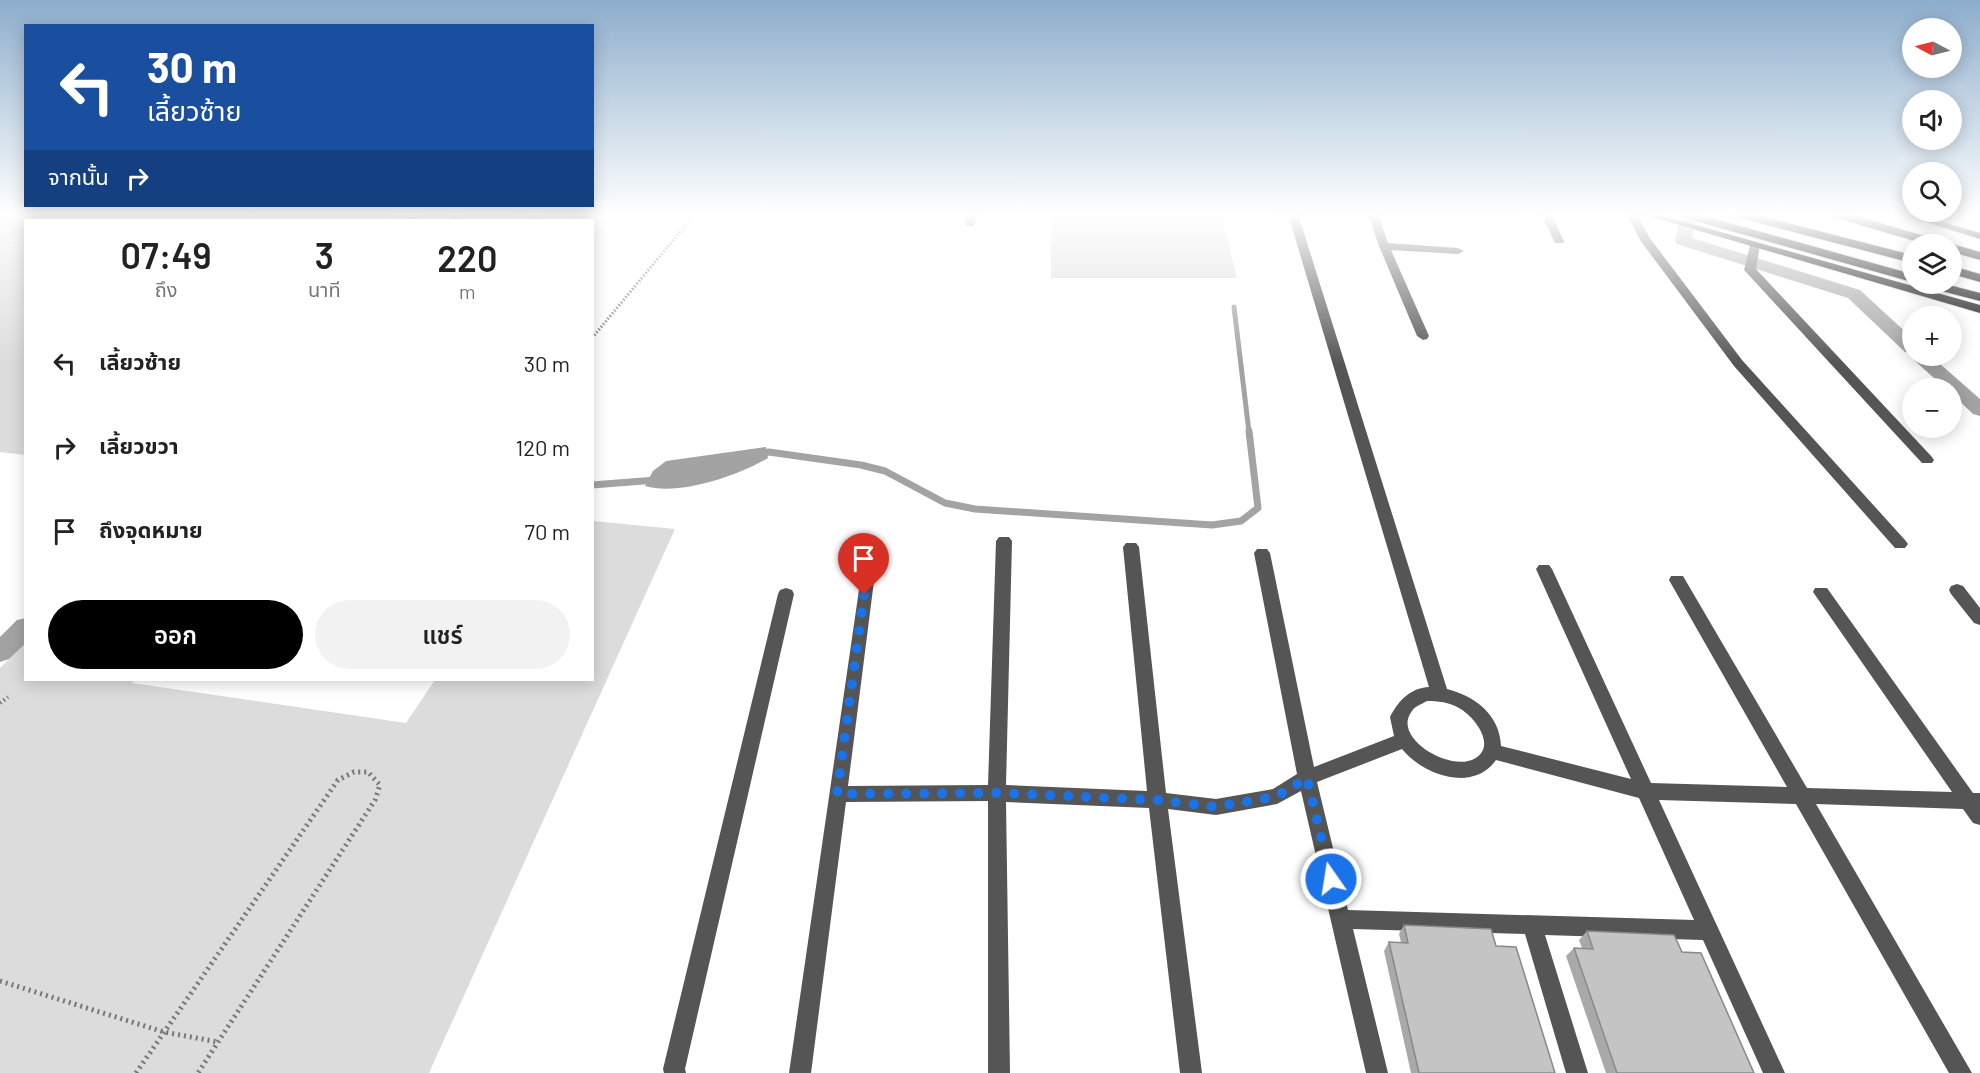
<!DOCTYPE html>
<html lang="th">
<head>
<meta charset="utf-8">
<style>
  body { margin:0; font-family:Barlow,"Noto Sans Thai",sans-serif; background:#f2f2f2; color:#222; height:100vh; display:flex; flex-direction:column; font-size:22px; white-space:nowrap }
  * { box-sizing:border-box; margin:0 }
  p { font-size:20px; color:#767676 }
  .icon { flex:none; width:33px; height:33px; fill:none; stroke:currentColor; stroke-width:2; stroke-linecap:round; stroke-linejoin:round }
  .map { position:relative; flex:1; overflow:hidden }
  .panel { position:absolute; left:24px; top:219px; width:570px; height:462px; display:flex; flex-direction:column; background:#fff; border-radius:0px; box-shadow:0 3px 15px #0003 }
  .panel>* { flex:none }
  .banner { position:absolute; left:24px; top:24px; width:570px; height:183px; border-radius:0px; box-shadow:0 3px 15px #0003; background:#1a4fa0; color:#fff; overflow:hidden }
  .needle { width:39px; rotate:277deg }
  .buttons { position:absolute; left:1902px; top:18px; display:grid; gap:12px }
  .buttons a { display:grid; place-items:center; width:60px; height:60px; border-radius:50%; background:#fff; box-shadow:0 3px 15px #0003; font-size:30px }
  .pin { position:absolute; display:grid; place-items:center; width:51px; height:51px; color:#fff; margin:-62px -26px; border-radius:50% 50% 50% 0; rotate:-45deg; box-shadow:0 0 6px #0007 }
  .pin .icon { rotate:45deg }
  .me { position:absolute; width:66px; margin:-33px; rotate:347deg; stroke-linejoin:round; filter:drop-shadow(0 0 4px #0008) }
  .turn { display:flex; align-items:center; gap:21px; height:126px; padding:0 24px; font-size:27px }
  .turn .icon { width:78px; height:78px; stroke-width:2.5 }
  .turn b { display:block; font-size:42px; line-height:51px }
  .then { display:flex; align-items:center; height:57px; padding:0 24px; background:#0003; gap:12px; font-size:22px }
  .eta { display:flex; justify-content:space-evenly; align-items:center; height:102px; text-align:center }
  .eta b { font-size:36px; font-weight:600; line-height:42px }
  .cta { display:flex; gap:12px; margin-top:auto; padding:12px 24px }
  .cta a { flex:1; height:69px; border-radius:36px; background:#000; color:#fff; font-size:24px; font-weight:600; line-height:69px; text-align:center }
  .cta a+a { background:#f2f2f2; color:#222 }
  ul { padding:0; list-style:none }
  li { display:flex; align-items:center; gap:18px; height:84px; padding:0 24px }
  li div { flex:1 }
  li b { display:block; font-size:22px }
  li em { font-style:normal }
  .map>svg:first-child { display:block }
</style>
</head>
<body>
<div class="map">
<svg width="1980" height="1073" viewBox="0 0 1980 1073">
  <rect width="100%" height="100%" fill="#fff"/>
  <g fill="#dcdcdc">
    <path d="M11,214H392L384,220H26L25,455L0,452V220Z"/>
    <path d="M1051,214H1221L1237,278H1051Z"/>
    <path d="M593,521L675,529L429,1073H0V668L25,643L26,680H134L132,683L406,723L435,680H592Z"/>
  </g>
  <path fill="#a3a3a3" d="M766,447L768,458C738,476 679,496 645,486L653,471L666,461Z"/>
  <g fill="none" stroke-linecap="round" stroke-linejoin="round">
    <path stroke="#a3a3a3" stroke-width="5" d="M1234,307L1249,432"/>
    <g stroke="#a3a3a3" stroke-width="7">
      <path d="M759,454L769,452L861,465L885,471L945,503L975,509L1212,525L1241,521L1258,508L1249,431"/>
      <path d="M592,485L656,480"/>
    </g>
    <g fill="#a3a3a3" fill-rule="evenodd">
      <path d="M396,214H413L407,220H390Z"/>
      <path d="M1681,214H1697L1692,238L1860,290L1912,338V353L1905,352L1848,298L1677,244L1675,241Z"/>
      <path d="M1912,355L1931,356L1980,399V416L1973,414L1952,394V388H1945L1914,360Z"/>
      <path d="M26,618V643L9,659L0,662V637L17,620Z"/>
    </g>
    <g stroke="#dbdbdb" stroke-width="1">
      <g id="major">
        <path d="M1642,214H1657L1980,305V313Z"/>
        <path d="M1900,214H1915L1980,233V239Z"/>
      </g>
    </g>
    <g stroke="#dbdbdb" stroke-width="2">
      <g id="highway">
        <path d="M1679,214H1697L1912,274V282L1681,217Z"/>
        <path d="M1734,214H1753L1912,255V263L1736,217Z"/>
        <path d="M1831,214H1849L1942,241L1944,244H1925L1833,217Z"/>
        <path d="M1950,244H1952L1980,252V260L1952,252Z"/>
        <path d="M1952,266L1980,274V282L1952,274Z"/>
        <path d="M1924,284H1945L1980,293V301L1926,287Z"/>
      </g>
    </g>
    <g stroke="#777" stroke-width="3" stroke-dasharray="1.5 2" stroke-linecap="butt">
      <path d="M566,220L580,214"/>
      <path d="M592,338L695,214"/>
    </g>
    <path stroke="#777" stroke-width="4" stroke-dasharray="1.5 3" stroke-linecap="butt" d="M0,703L8,697"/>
    <g stroke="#777" stroke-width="5" stroke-dasharray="2 4" stroke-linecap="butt">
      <path d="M0,981L164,1032L218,1042"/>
      <path d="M136,1073L338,780L354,772H368L380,785L375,800L198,1073"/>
    </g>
    <g fill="#555" fill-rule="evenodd">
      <path d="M412,214H423L416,220H405Z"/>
      <path d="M453,214H464L459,220H451L450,218Z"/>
      <path d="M534,214H545L539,220H528Z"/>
      <path d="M967,214H977L974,226H966L965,224Z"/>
      <path d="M1288,214H1298L1447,689C1475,696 1500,715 1501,746L1631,779L1536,569L1539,565H1549L1552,569L1651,783L1787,787L1669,580L1671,576H1683L1807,788L1952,792L1813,592L1815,588H1827L1973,793H1980V825L1973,823L1963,809L1816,804L1972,1073H1949L1796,804L1659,800L1785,1073H1763L1703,940L1545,935L1588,1073H1566L1525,934L1353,929L1388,1073H1366L1301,791L1277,804L1216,815L1168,809L1202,1073H1180L1149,808L1006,802L1010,1073H988V801L846,802L811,1073H789L862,569H872L875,573L848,786L988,785L996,541L999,537H1009L1012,541L1006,785L1147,791L1123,547L1126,543H1136L1139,547L1166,793L1216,799L1273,789L1297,774L1254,553L1257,549H1267L1270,553L1314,767L1394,736L1390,717C1398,701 1410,688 1429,687ZM1427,701C1438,701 1449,702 1459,708C1474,716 1498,746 1474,759C1449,772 1391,737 1412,711C1415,706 1422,704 1427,701ZM1402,749C1423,775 1473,793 1496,760L1639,798L1694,920L1348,910L1317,782Z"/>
      <path d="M1368,214H1378L1388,243L1458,248L1464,251L1458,254L1391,250L1429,336L1427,339L1423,340L1417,336L1379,246Z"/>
      <path d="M1541,214H1551L1564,241L1563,243H1555Z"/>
      <path d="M1627,214H1637L1649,237L1742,360L1905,540L1908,544L1905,548H1895L1734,366L1640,240Z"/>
      <path d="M1755,242L1760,245L1756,269L1932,457L1934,460L1932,463H1922L1746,272L1744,270L1750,245Z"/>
      <path d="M1957,584L1963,586L1980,608V625L1974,623L1951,594L1949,590L1951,586Z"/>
      <path d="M786,588L792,590L794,594L685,1069L686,1073H664L663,1069L778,594L780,590Z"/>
    </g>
    <use href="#major" fill="#000" fill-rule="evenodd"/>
    <use href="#highway" fill="#000" fill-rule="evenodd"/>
  </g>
  <g fill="#a9a9a9">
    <path d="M1404,925L1496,946L1555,1073H1411L1384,951L1389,942H1401L1399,934Z"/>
    <path d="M1587,931L1682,952L1754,1073H1606L1566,956L1574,948H1582L1579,940Z"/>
  </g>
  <g fill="#c4c4c4" stroke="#898989" stroke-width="1.5">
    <path d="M1404,925L1491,929L1496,946L1516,947L1555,1073H1419L1389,942L1408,943Z"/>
    <path d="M1587,931L1674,935L1682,952L1701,953L1754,1073H1617L1574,948L1593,949Z"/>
  </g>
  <linearGradient id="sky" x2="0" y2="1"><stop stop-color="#8cadcc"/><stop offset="0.59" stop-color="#fff"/><stop offset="1" stop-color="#fff" stop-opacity="0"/></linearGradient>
  <rect width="1980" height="364" fill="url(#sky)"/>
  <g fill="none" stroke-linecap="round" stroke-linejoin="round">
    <path stroke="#1a73e8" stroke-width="10" stroke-dasharray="0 18" d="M864,595L837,794L998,793L1157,800L1216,807L1277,796L1307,778L1331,879"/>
  </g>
</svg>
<div class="buttons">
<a><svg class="needle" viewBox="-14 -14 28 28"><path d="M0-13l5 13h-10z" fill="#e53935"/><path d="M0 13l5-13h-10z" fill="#767676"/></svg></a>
<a><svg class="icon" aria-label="sound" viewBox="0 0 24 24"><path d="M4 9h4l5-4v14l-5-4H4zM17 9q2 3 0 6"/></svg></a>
<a><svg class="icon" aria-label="search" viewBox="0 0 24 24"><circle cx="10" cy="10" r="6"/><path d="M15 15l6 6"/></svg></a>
<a><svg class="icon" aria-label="layers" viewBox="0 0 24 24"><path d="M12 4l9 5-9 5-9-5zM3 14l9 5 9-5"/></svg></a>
<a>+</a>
<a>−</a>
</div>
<div class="pin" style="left:864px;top:595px;background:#d93025"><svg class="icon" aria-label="arrive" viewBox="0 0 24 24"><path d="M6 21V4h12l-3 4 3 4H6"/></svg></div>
<svg class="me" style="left:1331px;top:879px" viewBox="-20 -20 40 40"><circle r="17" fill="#1a73e8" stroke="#fff" stroke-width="3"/><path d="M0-11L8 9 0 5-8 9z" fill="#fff"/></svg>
<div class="banner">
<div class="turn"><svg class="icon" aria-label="left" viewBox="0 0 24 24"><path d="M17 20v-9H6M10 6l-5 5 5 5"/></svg><div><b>30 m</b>เลี้ยวซ้าย</div></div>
<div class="then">จากนั้น<svg class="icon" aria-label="right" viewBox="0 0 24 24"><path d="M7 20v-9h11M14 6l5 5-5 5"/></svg></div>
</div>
<section class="panel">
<div class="eta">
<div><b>07:49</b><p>ถึง</p></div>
<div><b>3</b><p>นาที</p></div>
<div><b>220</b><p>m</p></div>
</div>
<ul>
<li><svg class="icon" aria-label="left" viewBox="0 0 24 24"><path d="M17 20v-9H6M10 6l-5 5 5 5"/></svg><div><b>เลี้ยวซ้าย</b></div><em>30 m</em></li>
<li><svg class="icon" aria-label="right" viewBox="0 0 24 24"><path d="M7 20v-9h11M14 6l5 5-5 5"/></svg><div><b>เลี้ยวขวา</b></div><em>120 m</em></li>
<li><svg class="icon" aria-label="arrive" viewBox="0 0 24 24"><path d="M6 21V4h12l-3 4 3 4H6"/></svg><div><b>ถึงจุดหมาย</b></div><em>70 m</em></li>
</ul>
<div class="cta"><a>ออก</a><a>แชร์</a></div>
</section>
</div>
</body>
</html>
